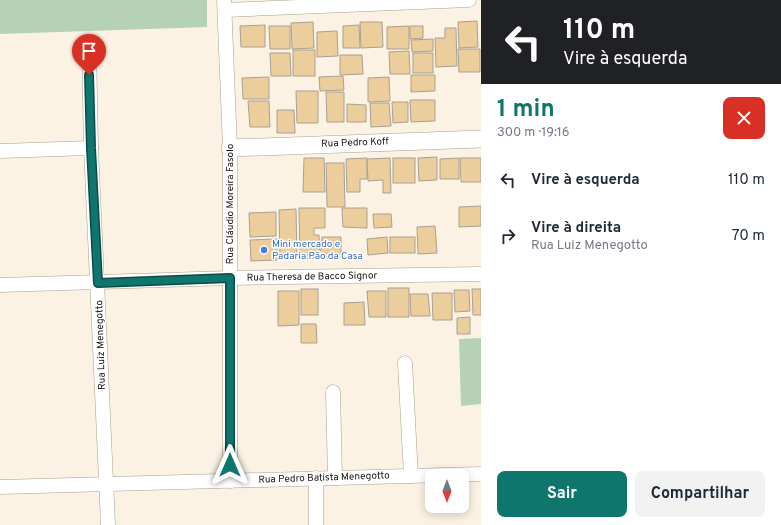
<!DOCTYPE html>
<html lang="pt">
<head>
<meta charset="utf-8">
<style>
  body { margin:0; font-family:Overpass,sans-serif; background:#f2f2f3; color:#1f2937; height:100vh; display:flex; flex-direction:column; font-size:15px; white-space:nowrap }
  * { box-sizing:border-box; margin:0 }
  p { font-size:13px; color:#747a83 }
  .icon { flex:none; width:22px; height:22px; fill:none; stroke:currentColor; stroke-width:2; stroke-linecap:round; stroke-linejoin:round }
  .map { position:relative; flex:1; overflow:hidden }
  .details { display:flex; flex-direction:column; background:#fff; width:300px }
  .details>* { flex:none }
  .guide { background:#202124; color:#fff; overflow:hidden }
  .needle { width:26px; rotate:180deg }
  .buttons { position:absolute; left:425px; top:469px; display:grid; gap:8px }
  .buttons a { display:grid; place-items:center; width:44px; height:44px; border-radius:8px; background:#fff; box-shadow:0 2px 10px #0003; font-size:20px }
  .pin { position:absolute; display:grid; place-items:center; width:34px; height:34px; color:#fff; margin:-41px -17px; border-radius:50% 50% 50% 0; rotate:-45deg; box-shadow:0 0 4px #0007 }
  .pin .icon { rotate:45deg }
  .me { position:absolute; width:44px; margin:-22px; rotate:0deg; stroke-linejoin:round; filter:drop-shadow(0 0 3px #0008) }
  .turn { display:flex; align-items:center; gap:14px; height:84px; padding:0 16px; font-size:18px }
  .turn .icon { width:52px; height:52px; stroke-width:2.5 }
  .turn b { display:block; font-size:28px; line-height:34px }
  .round { display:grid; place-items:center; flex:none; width:42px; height:42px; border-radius:8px; background:#f2f2f3 }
  .headline { display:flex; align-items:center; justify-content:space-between; height:68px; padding:0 16px }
  h1 { font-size:24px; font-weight:700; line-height:30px; color:#0f766e }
  .button { display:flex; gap:8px; margin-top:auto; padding:8px 16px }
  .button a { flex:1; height:46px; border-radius:8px; background:#0f766e; color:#fff; font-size:16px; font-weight:700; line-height:46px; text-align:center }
  .button a+a { background:#f2f2f3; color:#1f2937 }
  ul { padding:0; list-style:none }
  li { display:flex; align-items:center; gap:12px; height:56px; padding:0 16px }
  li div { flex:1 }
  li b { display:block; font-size:15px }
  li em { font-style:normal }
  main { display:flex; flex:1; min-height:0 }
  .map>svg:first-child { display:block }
</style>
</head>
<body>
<main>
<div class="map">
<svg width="481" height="525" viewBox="0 0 481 525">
  <rect width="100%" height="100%" fill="#fbf2e3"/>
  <g fill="#b5d1b6">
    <path d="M0,0H207V27L0,34Z"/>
    <path d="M481,338V404L461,406L459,339Z"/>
  </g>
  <g fill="#eccd9c" stroke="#a9a093">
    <path d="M477,21L478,47L459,48L458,22Z"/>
    <path d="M313,22L314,48L292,49L291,23Z"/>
    <path d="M360,22H382L383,47L361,48Z"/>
    <path d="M265,25V47H241L240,26Z"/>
    <path d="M359,25L360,48H343V26Z"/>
    <path d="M269,26H290V49H270Z"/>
    <path d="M409,26V49H387V27Z"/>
    <path d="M410,26H423V38L410,39Z"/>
    <path d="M445,28H456L457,66L436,67L435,38H445Z"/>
    <path d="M337,31L338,56L317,57V32Z"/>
    <path d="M433,39V51L412,52L411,40Z"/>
    <path d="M458,49H480V72H459Z"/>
    <rect x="293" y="50" width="22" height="26"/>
    <path d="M409,51L410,74H390L389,52Z"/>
    <path d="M270,53H290L291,76H271Z"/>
    <rect x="413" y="53" width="20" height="20"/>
    <path d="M340,55H362L363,74L340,75Z"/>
    <path d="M411,75H435V91L411,92Z"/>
    <path d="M343,76L344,90L320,91L319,77Z"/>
    <path d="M269,77V99H243L242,78Z"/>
    <path d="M389,77L390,101L368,102V78Z"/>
    <path d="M296,91H318V123H297Z"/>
    <path d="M326,92H344V122H327Z"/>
    <path d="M410,100H435V121L411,122Z"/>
    <path d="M248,101H269L270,127H250Z"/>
    <path d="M392,102H408V122L393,123Z"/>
    <path d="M370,103H389L391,126L371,127Z"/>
    <path d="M347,104L366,105V122H347Z"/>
    <path d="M277,110H294L295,133H277Z"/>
    <path d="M437,157V180L419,181L418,158Z"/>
    <path d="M304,158H324L325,192H303Z"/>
    <path d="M367,158V179H360V192H347L346,159Z"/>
    <path d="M390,158L391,193H383V180L368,181L367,159Z"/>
    <rect x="393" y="158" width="22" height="25"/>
    <path d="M459,158V179H440V159Z"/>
    <path d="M460,158H481V182H461Z"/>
    <path d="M326,163H344L345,207H327Z"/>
    <path d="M481,206V226L459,227V207Z"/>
    <path d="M299,208H325V228H314V235H319L320,258H300Z"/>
    <path d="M342,208H367V228L343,227Z"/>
    <path d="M296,209L297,257L280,258L279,210Z"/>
    <path d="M276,212V236L250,237L249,213Z"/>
    <path d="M373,214H391L392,227L374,228Z"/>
    <path d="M435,226L437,253L418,254L417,227Z"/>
    <path d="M322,237H341V257H320Z"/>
    <path d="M387,237L388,253L368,255L367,239Z"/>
    <rect x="390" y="237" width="25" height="16"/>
    <path d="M277,239V260L251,261L250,240Z"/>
    <rect x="388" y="288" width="21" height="29"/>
    <rect x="301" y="289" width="17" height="26"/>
    <path d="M472,289H481V315H473Z"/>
    <path d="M454,290H469L470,311L455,312Z"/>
    <path d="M278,291H299V325L278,326Z"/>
    <path d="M367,291H386V317H369Z"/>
    <path d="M432,293H452V320H433Z"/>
    <path d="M410,294H428L430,316H411Z"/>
    <path d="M364,302L365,325H344V303Z"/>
    <path d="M470,317V334H457V318Z"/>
    <path d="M301,324H316L317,343H301Z"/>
  </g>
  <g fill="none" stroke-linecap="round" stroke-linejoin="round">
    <g stroke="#a89f92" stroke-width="15">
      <g id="minor">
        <path d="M224,0L230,148V481"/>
        <path d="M225,10L469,0"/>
        <path d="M89,46L91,148L108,525"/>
        <path d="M0,151L91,148"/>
        <path d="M0,285L230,278L481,274"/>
        <path d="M405,363L411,476"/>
        <path d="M333,392L335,478"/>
        <path d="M0,487L481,474"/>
        <path d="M316,525V478"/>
      </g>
    </g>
    <g stroke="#a89f92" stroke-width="18">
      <path id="tertiary" d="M230,148L481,139"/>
    </g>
    <use href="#minor" stroke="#fff" stroke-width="14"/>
    <use href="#tertiary" stroke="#fff" stroke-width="17"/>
  </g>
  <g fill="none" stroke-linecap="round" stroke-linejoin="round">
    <g stroke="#0a4d48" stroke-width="10">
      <path id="route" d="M89,75L91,148L98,283L230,278V465"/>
    </g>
    <use href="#route" stroke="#0f766e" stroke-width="7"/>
  </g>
  <circle fill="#3f7fe0" stroke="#fff" stroke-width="1.5" cx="264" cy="250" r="4"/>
  <g text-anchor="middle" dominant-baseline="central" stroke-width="3" stroke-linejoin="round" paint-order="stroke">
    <g font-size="10" fill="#17140f" stroke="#fff">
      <text transform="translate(355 143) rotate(-2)">Rua Pedro Koff</text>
      <text transform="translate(230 204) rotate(-90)">Rua Cláudio Moreira Fasolo</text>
      <text transform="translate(312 277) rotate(-1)">Rua Theresa de Bacco Signor</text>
      <text transform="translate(101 345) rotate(-92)">Rua Luiz Menegotto</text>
      <text transform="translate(324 478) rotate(-2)">Rua Pedro Batista Menegotto</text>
    </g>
    <g font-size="10" fill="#366cbe" stroke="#fff" text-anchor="start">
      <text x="272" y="244">Mini mercado e<tspan x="272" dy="12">Padaria Pão da Casa</tspan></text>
    </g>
  </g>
</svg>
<div class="buttons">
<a><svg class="needle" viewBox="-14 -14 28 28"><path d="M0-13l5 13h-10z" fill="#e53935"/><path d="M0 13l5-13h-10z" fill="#747a83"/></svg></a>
</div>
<div class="pin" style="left:89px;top:75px;background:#d93025"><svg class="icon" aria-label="arrive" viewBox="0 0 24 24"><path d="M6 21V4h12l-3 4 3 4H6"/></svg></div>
<svg class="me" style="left:230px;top:465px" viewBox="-20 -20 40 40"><path d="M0-17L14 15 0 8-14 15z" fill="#0f766e" stroke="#fff" stroke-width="4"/></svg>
</div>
<section class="details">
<div class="guide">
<div class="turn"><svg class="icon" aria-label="left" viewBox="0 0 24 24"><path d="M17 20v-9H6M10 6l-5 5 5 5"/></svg><div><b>110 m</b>Vire à esquerda</div></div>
</div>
<div class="headline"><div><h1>1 min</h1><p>300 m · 19:16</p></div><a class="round" style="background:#d93025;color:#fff"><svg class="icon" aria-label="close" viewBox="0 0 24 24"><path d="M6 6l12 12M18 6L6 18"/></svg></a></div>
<ul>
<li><svg class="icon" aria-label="left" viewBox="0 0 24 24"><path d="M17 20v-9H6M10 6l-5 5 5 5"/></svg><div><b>Vire à esquerda</b></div><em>110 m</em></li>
<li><svg class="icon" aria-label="right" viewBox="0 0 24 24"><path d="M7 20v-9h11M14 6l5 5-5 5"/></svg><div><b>Vire à direita</b><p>Rua Luiz Menegotto</p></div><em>70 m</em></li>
</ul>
<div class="button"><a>Sair</a><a>Compartilhar</a></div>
</section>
</main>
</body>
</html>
